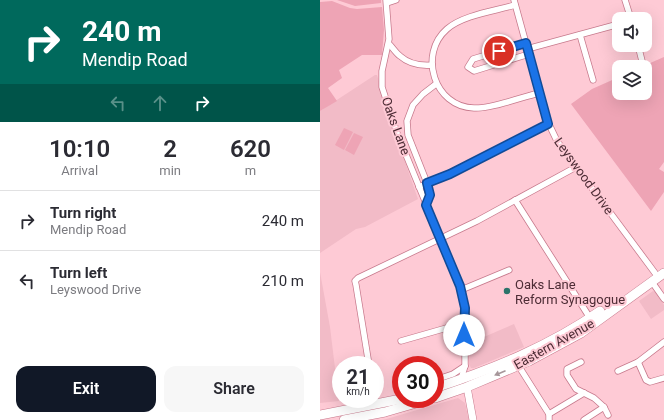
<!DOCTYPE html>
<html lang="en">
<head>
<meta charset="utf-8">
<style>
  body { margin:0; font-family:Roboto,sans-serif; background:#f7f7f7; color:#2b2b33; height:100vh; display:flex; flex-direction:column; font-size:15px; white-space:nowrap }
  * { box-sizing:border-box; margin:0 }
  p { font-size:13px; color:#7c7c81 }
  .icon { flex:none; width:22px; height:22px; fill:none; stroke:currentColor; stroke-width:2; stroke-linecap:round; stroke-linejoin:round }
  .map { position:relative; flex:1; overflow:hidden }
  .drawer { display:flex; flex-direction:column; background:#fff; width:320px }
  .drawer>* { flex:none }
  .hud { background:#00695c; color:#fff; overflow:hidden }
  .tools { position:absolute; left:292px; top:12px; display:grid; gap:8px }
  .tools a { display:grid; place-items:center; width:40px; height:40px; border-radius:8px; background:#fff; box-shadow:0 4px 16px #0002; font-size:20px }
  .speed { position:absolute; left:12px; top:356px; display:flex; gap:8px; font-size:20px; font-weight:700; text-align:center }
  .speed>* { display:grid; place-content:center; width:52px; height:52px; border-radius:50%; background:#fff; box-shadow:0 4px 16px #0002; line-height:1 }
  .speed small { font-size:10px; font-weight:400 }
  .speed .limit { border:6px solid #d22; background:#fff; color:#111 }
  .pin { position:absolute; display:grid; place-items:center; width:34px; height:34px; color:#fff; margin:-17px; border:2px solid #fff; border-radius:50%; box-shadow:0 1px 4px #0007 }
  .me { position:absolute; width:44px; margin:-22px; rotate:0deg; stroke-linejoin:round; filter:drop-shadow(0 0 3px #0008) }
  .turn { display:flex; align-items:center; gap:14px; height:84px; padding:0 16px; font-size:18px }
  .turn .icon { width:52px; height:52px; stroke-width:2.5 }
  .turn b { display:block; font-size:28px; line-height:34px }
  .lanes { display:flex; align-items:center; height:38px; padding:0 16px; background:#0003; justify-content:center; gap:20px; direction:ltr }
  .lanes .off { opacity:.35 }
  .eta { display:flex; justify-content:space-evenly; align-items:center; height:68px; text-align:center }
  .eta b { font-size:24px; font-weight:600; line-height:28px }
  .button { display:flex; gap:8px; margin-top:auto; padding:8px 16px }
  .button a { flex:1; height:46px; border-radius:12px; background:#111827; color:#fff; font-size:16px; font-weight:600; line-height:46px; text-align:center }
  .button a+a { background:#f7f7f7; color:#2b2b33 }
  ul { padding:0; list-style:none }
  li { display:flex; align-items:center; gap:12px; height:60px; padding:0 16px; border-top:1px solid #e1e1e2 }
  li div { flex:1 }
  li b { display:block; font-size:15px }
  li em { font-style:normal }
  main { display:flex; flex:1; min-height:0 }
  .map>svg:first-child { display:block }
</style>
</head>
<body>
<main>
<section class="drawer">
<div class="hud">
<div class="turn"><svg class="icon" aria-label="right" viewBox="0 0 24 24"><path d="M7 20v-9h11M14 6l5 5-5 5"/></svg><div><b>240 m</b>Mendip Road</div></div>
<div class="lanes"><svg class="icon off" aria-label="left" viewBox="0 0 24 24"><path d="M17 20v-9H6M10 6l-5 5 5 5"/></svg><svg class="icon off" aria-label="ahead" viewBox="0 0 24 24"><path d="M12 20V5M6 11l6-6 6 6"/></svg><svg class="icon" aria-label="right" viewBox="0 0 24 24"><path d="M7 20v-9h11M14 6l5 5-5 5"/></svg></div>
</div>
<div class="eta">
<div><b>10:10</b><p>Arrival</p></div>
<div><b>2</b><p>min</p></div>
<div><b>620</b><p>m</p></div>
</div>
<ul>
<li><svg class="icon" aria-label="right" viewBox="0 0 24 24"><path d="M7 20v-9h11M14 6l5 5-5 5"/></svg><div><b>Turn right</b><p>Mendip Road</p></div><em>240 m</em></li>
<li><svg class="icon" aria-label="left" viewBox="0 0 24 24"><path d="M17 20v-9H6M10 6l-5 5 5 5"/></svg><div><b>Turn left</b><p>Leyswood Drive</p></div><em>210 m</em></li>
</ul>
<div class="button"><a>Exit</a><a>Share</a></div>
</section>
<div class="map">
<svg width="344" height="420" viewBox="0 0 344 420">
  <rect width="100%" height="100%" fill="#fecad5"/>
  <g fill="#f2bbc7">
    <path d="M55,75H57L76,136L98,199L45,227L36,229L0,253V111Z"/>
    <path d="M0,272L10,327L19,401L0,403Z"/>
    <path d="M333,291L335,292L344,305V310L331,319L319,301Z"/>
    <path d="M194,324L204,347L154,368H151L149,364L150,343Z"/>
    <path d="M138,398L145,403L149,420H63Z"/>
  </g>
  <g fill="#eea4b5">
    <path d="M17,0H61V3L35,6Z"/>
    <path d="M12,1L30,8L37,9L62,7L64,30L62,55H42L19,70L22,78L8,88L17,101L0,111V2Z"/>
    <path d="M344,57V162L339,169L344,172V192L331,211L251,104L272,89L299,77V93H325V67H321Z"/>
    <path d="M24,128L33,132L24,150L15,145Z"/>
    <path d="M34,133L43,137L34,155L25,150Z"/>
  </g>
  <g fill="none" stroke-linecap="round" stroke-linejoin="round">
    <g stroke="#c7798c" stroke-width="7">
      <g id="minor">
        <path d="M66,0L69,39L62,71V87L77,133L140,286L145,308V366L141,379"/>
        <path d="M194,0L227,120L237,141L335,273"/>
        <path d="M305,0L311,19"/>
        <path d="M67,3L76,0"/>
        <path d="M195,5C175,11 143,15 127,29C98,54 114,107 154,108C171,109 202,97 219,93"/>
        <path d="M260,35L273,80"/>
        <path d="M206,43L153,59L148,67L154,71L209,54"/>
        <path d="M69,44C73,48 76,53 80,56C89,64 100,66 112,65"/>
        <path d="M318,45L322,61"/>
        <path d="M207,49L299,24"/>
        <path d="M99,187L130,173L228,124"/>
        <path d="M195,200L270,318"/>
        <path d="M106,205L110,195L107,183L88,135L87,121L93,105L103,94L116,84"/>
        <path d="M332,282L344,299"/>
        <path d="M141,290L189,270"/>
        <path d="M81,341L144,323"/>
        <path d="M261,362L247,369V375L256,389L274,398L284,407L288,415"/>
        <path d="M318,362L326,380L330,382L344,378"/>
        <path d="M49,365L36,285L35,281L38,278L157,221L256,167"/>
        <path d="M198,365L229,414V420"/>
        <path d="M298,371L318,362L344,342"/>
        <path d="M115,380L133,374L145,366"/>
        <path d="M229,414L264,393"/>
        <path d="M264,420L284,407"/>
      </g>
    </g>
    <g stroke="#c7798c" stroke-width="8">
      <path id="tertiary" d="M147,387L153,420"/>
    </g>
    <g stroke="#c7798c" stroke-width="10">
      <g id="trunk">
        <path d="M115,388C173,369 230,346 280,311"/>
        <path d="M115,398L147,387L209,361L261,333L344,273"/>
        <path d="M0,415L81,399"/>
        <path d="M24,420L65,412L110,399"/>
      </g>
    </g>
    <use href="#minor" stroke="#fff" stroke-width="5.5"/>
    <use href="#tertiary" stroke="#fff" stroke-width="7"/>
    <use href="#trunk" stroke="#fff" stroke-width="9"/>
  </g>
  <defs><path id="oneway-solid" d="M-6-.8H1V-3.2L6.5 0L1 3.2V.8H-6Z"/></defs>
  <use fill="#a6969a" href="#oneway-solid" transform="translate(180 373) rotate(157)"/>
  <g fill="none" stroke-linecap="round" stroke-linejoin="round">
    <g stroke="#114b97" stroke-width="10">
      <path id="route" d="M144,335L145,308L140,286L106,205L110,195L107,183L130,174L228,124L206,43L179,51"/>
    </g>
    <use href="#route" stroke="#1a73e8" stroke-width="7"/>
  </g>
  <circle fill="#2c736a" stroke="#fecad5" stroke-width="1.5" cx="187" cy="291" r="4"/>
  <g text-anchor="middle" dominant-baseline="central" stroke-width="4" stroke-linejoin="round" paint-order="stroke">
    <g font-size="13" fill="#4d2c35" stroke="#fecad5">
      <text transform="translate(76 126) rotate(70)">Oaks Lane</text>
      <text transform="translate(264 176) rotate(54)">Leyswood Drive</text>
      <text transform="translate(234 344) rotate(-29)">Eastern Avenue</text>
    </g>
    <g font-size="13" fill="#4d2c35" stroke="#fecad5" text-anchor="start">
      <text x="195" y="284">Oaks Lane<tspan x="195" dy="15">Reform Synagogue</tspan></text>
    </g>
  </g>
</svg>
<div class="tools">
<a><svg class="icon" aria-label="sound" viewBox="0 0 24 24"><path d="M4 9h4l5-4v14l-5-4H4zM17 9q2 3 0 6"/></svg></a>
<a><svg class="icon" aria-label="layers" viewBox="0 0 24 24"><path d="M12 4l9 5-9 5-9-5zM3 14l9 5 9-5"/></svg></a>
</div>
<div class="speed"><div>21<small>km/h</small></div><div class="limit">30</div></div>
<div class="pin" style="left:179px;top:51px;background:#d93025"><svg class="icon" aria-label="arrive" viewBox="0 0 24 24"><path d="M6 21V4h12l-3 4 3 4H6"/></svg></div>
<svg class="me" style="left:144px;top:335px" viewBox="-20 -20 40 40"><circle r="19" fill="#fff"/><path d="M0-13L10 11 0 6-10 11z" fill="#1a73e8"/></svg>
</div>
</main>
</body>
</html>
